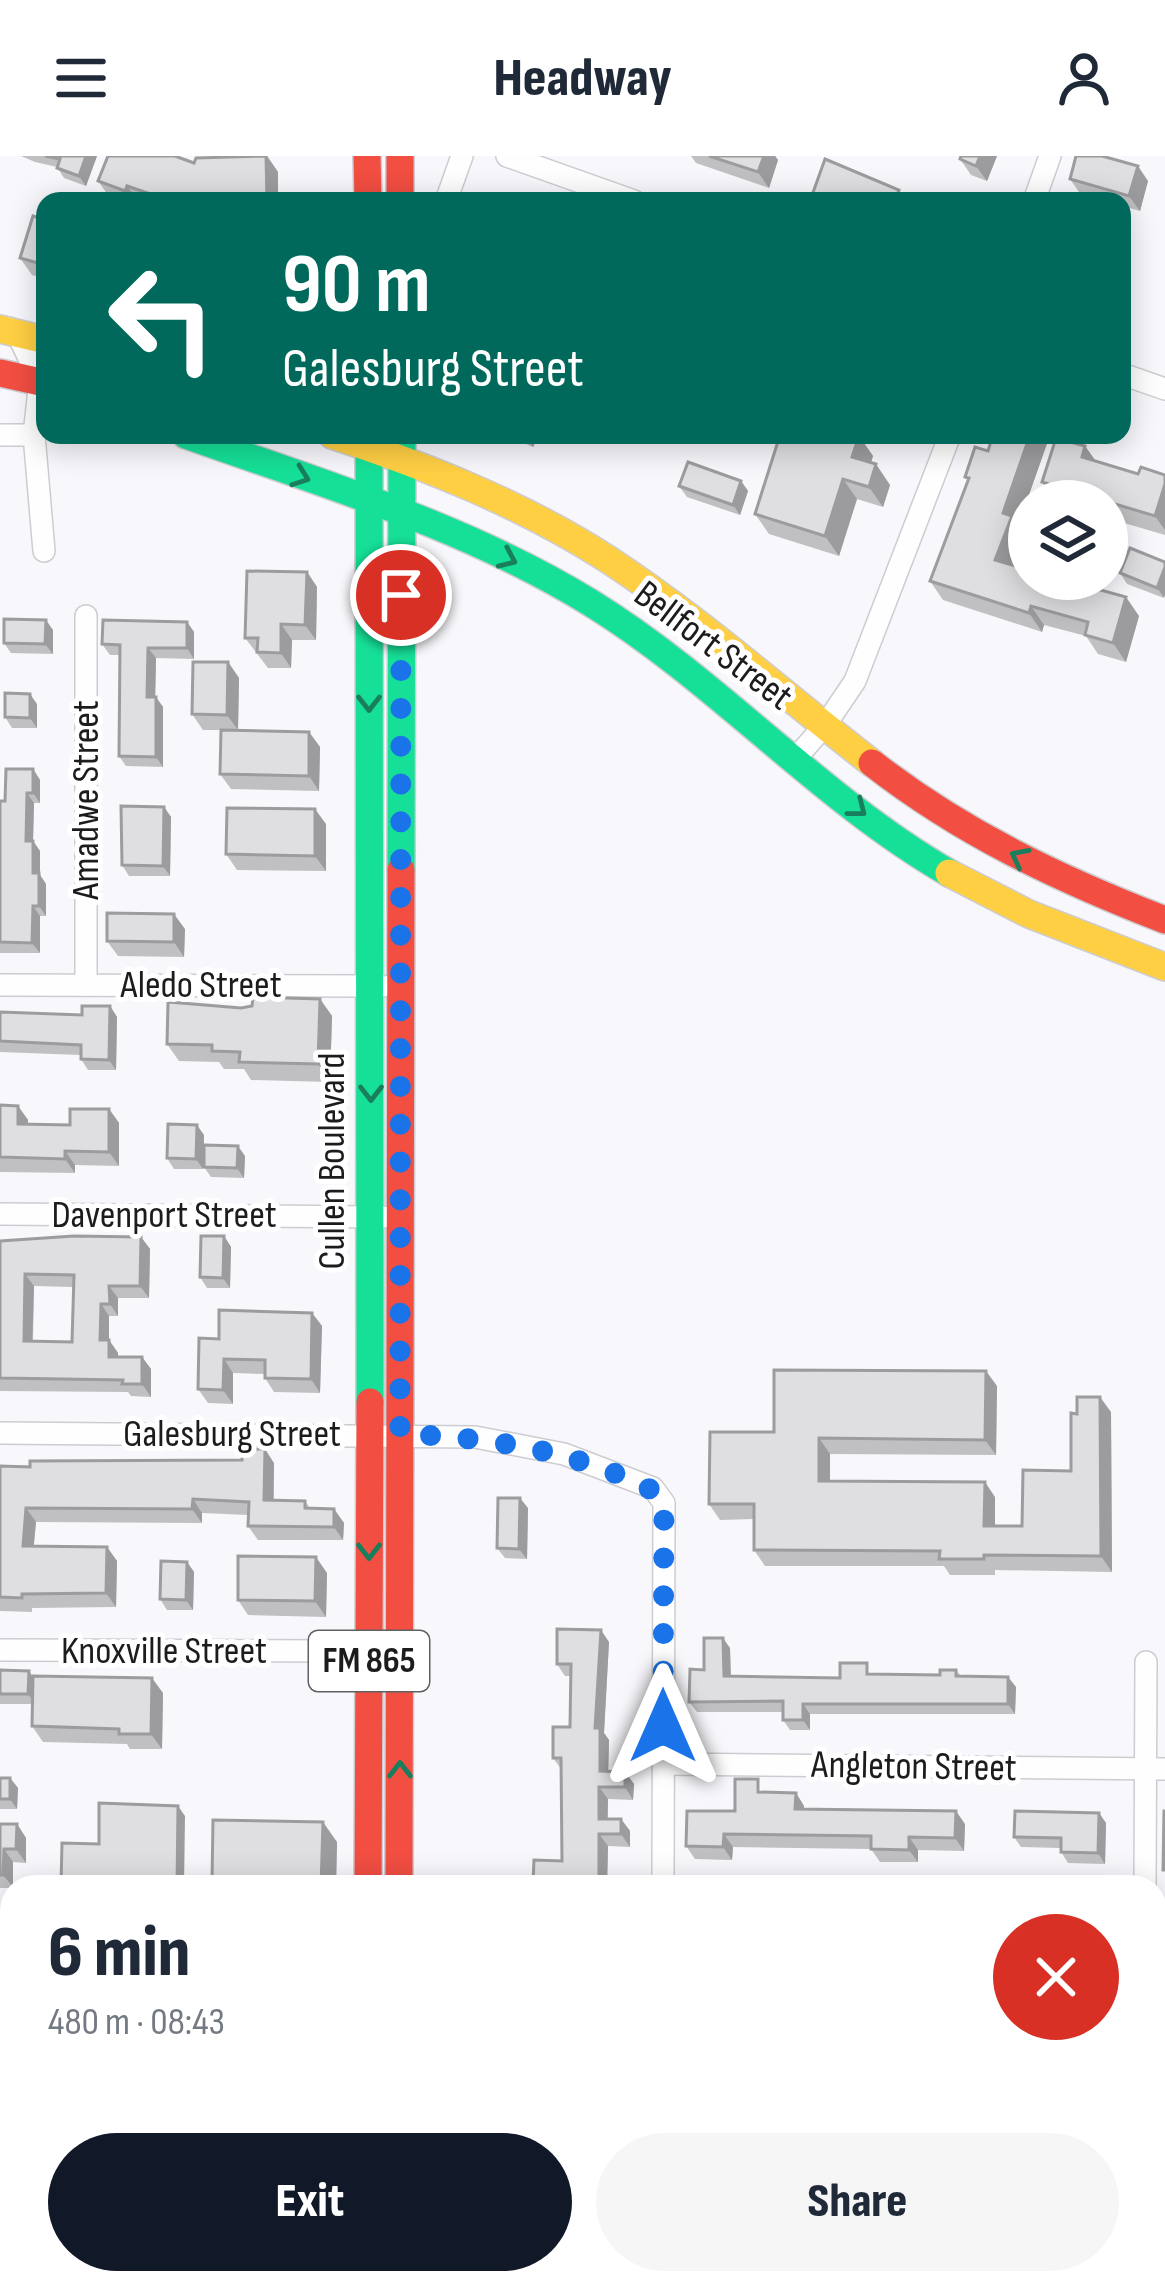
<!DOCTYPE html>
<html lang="en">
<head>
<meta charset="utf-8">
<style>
  body { margin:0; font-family:"Sofia Sans Condensed",sans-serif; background:#f6f6f7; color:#1f2937; height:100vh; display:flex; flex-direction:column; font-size:45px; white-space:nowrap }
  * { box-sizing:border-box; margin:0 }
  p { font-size:39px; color:#747a83 }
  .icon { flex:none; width:66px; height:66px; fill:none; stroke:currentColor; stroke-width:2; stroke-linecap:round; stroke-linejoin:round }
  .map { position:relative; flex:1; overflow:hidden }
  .side { position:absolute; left:0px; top:1719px; width:1167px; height:420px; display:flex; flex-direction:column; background:#fff; border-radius:36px 36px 0 0; box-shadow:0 6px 30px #0003 }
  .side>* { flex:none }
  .banner { position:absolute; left:36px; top:36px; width:1095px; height:252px; border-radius:24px; box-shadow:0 6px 30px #0003; background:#00695c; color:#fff; overflow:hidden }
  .tools { position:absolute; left:1008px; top:324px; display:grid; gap:24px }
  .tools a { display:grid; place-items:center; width:120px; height:120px; border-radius:50%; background:#fff; box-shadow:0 6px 30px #0003; font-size:60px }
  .pin { position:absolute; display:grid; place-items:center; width:102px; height:102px; color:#fff; margin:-51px; border:6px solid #fff; border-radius:50%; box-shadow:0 3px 12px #0007 }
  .me { position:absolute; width:132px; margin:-66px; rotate:0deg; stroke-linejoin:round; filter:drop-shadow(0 0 9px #0008) }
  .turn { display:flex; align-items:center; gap:42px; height:252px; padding:0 48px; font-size:54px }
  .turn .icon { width:156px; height:156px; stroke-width:2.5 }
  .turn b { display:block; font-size:84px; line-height:102px }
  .round { display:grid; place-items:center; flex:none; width:126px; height:126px; border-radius:63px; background:#f6f6f7 }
  .overview { display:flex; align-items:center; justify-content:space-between; height:204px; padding:0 48px }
  h1 { font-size:72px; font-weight:800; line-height:90px }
  .cta { display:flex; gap:24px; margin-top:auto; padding:24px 48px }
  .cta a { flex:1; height:138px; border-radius:72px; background:#111827; color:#fff; font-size:48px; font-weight:800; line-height:138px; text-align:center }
  .cta a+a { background:#f6f6f7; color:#1f2937 }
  header { display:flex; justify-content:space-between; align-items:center; height:156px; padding:0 48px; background:#fff; font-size:54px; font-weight:800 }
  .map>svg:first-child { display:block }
</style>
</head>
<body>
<header><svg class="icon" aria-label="menu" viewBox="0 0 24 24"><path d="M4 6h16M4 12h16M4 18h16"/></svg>Headway<svg class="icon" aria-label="person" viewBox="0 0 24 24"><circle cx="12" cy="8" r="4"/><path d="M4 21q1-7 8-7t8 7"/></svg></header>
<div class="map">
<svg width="1165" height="2139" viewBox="0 0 1165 2139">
  <rect width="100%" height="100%" fill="#f8f8fc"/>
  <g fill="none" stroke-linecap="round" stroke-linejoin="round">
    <g stroke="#cdcdd1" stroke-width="24">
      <g id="street">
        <path d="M507,0L634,45"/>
        <path d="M446,45L462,0"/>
        <path d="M1034,45L1050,0"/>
        <path d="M9,172L16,175L40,225L34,279L44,395"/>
        <path d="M1122,218L1165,233"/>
        <path d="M0,279H34"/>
        <path d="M86,460V829"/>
        <path d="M795,603L826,568L855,525L950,279"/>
        <path d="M0,829L383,830"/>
        <path d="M0,1058L383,1061"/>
        <path d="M0,1277L475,1281L564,1298L653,1332L664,1347L663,1731"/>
        <path d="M0,1494L377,1495"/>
        <path d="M663,1608L1165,1613"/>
        <path d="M1145,1731L1146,1506"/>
        <path d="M0,1795H12"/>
        <path d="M1155,1868H1165"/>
        <path d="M0,2127L369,2130L512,2127"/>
        <path d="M661,2139V2127"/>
        <path d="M1143,2139V2127"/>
      </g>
    </g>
    <g stroke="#cdcdd1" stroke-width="30">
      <g id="fast">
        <path d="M186,279C323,328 466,370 591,447C719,526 819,642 949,717"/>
        <path d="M369,279L370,1246"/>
        <path d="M401,714L402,279"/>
        <path d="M369,2127V2139"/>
      </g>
    </g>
    <g stroke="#cdcdd1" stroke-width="30">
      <g id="slow">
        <path d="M0,173L45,184"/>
        <path d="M332,279C428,311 524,349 609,404C702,465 785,540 872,607"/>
        <path d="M949,717L1029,758L1165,811"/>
      </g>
    </g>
    <g stroke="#cdcdd1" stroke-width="30">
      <g id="jam">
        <path d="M367,0L368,45"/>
        <path d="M400,0V45"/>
        <path d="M0,217L45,227"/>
        <path d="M872,607C962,677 1059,723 1165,764"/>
        <path d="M368,1731L370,1246"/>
        <path d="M399,1731L401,714"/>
        <path d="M398,2127V2139"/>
      </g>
    </g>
    <use href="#street" stroke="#fefeff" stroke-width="21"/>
    <use href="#fast" stroke="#16e098" stroke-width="27"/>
    <use href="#slow" stroke="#ffcf43" stroke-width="27"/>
    <use href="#jam" stroke="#f24e42" stroke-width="27"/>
  </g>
  <g fill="#c0c0c2" fill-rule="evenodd">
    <path d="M21,0H97L86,30L64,22L57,11L35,6Z"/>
    <path d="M267,0L278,16V45H118L110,42L98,25L194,7Z"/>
    <path d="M691,0H775L778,4L769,32L696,7Z"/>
    <path d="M997,0L987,25L971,19L960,3Z"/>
    <path d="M1070,23L1148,25L1140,55L1122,50V45H1104L1081,39Z"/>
    <path d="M45,64V123L32,119L20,102Z"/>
    <path d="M505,279H539L533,291Z"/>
    <path d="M660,279H698L696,288Z"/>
    <path d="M993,279H1050L1018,370L1025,379L1013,409L1139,460L1126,506L1098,498L1086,480L1044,469L1042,476L943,444L930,425L968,325L965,321L988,295Z"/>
    <path d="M859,280L873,300L871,307L890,329L883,351L857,343L839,400L769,378L755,358Z"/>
    <path d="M1085,290L1096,306L1138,318L1165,319V379L1107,362V345H1055L1042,326Z"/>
    <path d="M741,325L748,335L740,359L687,341L679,330Z"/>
    <path d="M1130,392L1164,442L1127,428L1120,417Z"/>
    <path d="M307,416L317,431L316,484H292L291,512H268L245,482Z"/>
    <path d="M187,466L194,476V503L156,502L155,541L163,551V611L126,610L119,600L120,499H110L102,488Z"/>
    <path d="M53,474V498L11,497L4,487Z"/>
    <path d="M228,506L239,522L238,574L309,576L320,591L319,635L231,633L220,618L221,574H203L192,558Z"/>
    <path d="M37,548V572H12L5,561Z"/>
    <path d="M33,613L40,624V647H34L33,685L40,695V719L46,728V760H40V797H0V645H5Z"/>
    <path d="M164,651L171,661L170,720H129L122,709Z"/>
    <path d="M326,668V715L237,714L226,698Z"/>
    <path d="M185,773L184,801L118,800L107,785Z"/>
    <path d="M320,843L332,860L330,926L251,924L244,913H224L219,906L179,905L167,888L241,852Z"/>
    <path d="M110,850L117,861L116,914H88L81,903V899L0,896V856L82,859Z"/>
    <path d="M0,949L18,950L28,964V968L70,969L109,953L119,967V1010L75,1009V1017L0,1016Z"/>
    <path d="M204,979L203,1013H174L167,1002Z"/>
    <path d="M245,1000L244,1022L211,1021L204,1011Z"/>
    <path d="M224,1080L231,1091L230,1132H207L200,1121Z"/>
    <path d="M141,1081L150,1093L149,1142H118V1160H109V1184L118,1197V1201H142L151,1213V1241L131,1240L128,1236L0,1235V1085ZM34,1130L73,1131L72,1186L33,1185Z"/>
    <path d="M312,1157L322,1170L320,1237L274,1236L265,1222V1218L233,1217V1248L208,1247L198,1233L219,1183Z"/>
    <path d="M997,1230L996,1299L830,1298V1325L995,1341V1370H1022L1071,1315L1111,1256L1112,1416L995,1414V1419H950L944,1410H765L754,1394V1363L720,1364L709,1348L774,1276Z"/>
    <path d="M274,1307V1344L305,1345L310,1352L334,1353L344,1367L343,1384H258L248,1370V1359L202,1357V1367L36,1366L34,1390L107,1391L117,1405L116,1451L32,1452V1456L0,1455V1310Z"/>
    <path d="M528,1352L527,1403L505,1402L497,1392Z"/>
    <path d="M187,1406L194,1416L193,1454H167L160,1443Z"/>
    <path d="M327,1417L326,1461L248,1459L238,1444Z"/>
    <path d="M609,1486L604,1577L609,1584L608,1615L625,1616L634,1628L633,1644L608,1643V1663H621L630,1675V1691L608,1690L607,1731H536L533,1727L562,1705V1614L553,1602L570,1571L571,1520H565L557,1508Z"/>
    <path d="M730,1492L731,1521L840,1522L874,1518L940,1519L956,1514L961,1520L1008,1521L1016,1531L1015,1558H810V1574H790L783,1564V1556H697L689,1546L704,1514Z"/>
    <path d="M0,1514L33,1522L163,1537L162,1593H130L127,1588L43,1586L32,1570L33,1548H0Z"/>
    <path d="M0,1622H10L18,1632L17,1653H0Z"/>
    <path d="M767,1636L796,1637L804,1650V1653L965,1668L964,1695L918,1694V1706H880L871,1693L733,1691L732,1704L695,1703L686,1690L735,1655Z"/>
    <path d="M1099,1657L1106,1667L1105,1708L1068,1707L1061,1696V1692L1021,1691L1014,1681Z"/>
    <path d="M0,1668H17L26,1682V1707L13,1706L12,1732H0Z"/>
    <path d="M337,1686L336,1731H215L212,1726Z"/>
    <path d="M12,1826V1894H6L0,1885V1827Z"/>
    <rect x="0" y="2044" width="12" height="36"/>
  </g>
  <g fill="#9c9c9e">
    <path d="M86,0H97L86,30L79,20Z"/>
    <path d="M267,0L278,16V45H267Z"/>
    <path d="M764,0H775L778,4L769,32L758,16Z"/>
    <path d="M980,0H997L987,25L976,10Z"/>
    <path d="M1138,10L1148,25L1140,55L1129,40Z"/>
    <path d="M127,30L138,45H132L125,35Z"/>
    <path d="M899,34L906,45H895Z"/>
    <path d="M525,279H539L533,291Z"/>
    <path d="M1030,279H1050L1018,370L1025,379L1008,423L995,404L1003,357Z"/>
    <path d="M859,280L873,300L866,321L852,301Z"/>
    <path d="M1085,290L1100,311L1082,301Z"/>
    <path d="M876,308L890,329L883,351L869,331Z"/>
    <path d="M843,323L857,343L839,400L825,380Z"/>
    <path d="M741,325L748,335L740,359L733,349Z"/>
    <path d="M1165,328V374L1155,360Z"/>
    <path d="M1165,411V439L1164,442L1157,432Z"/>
    <path d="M307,416L317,431L316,484L305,469Z"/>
    <path d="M1126,441L1139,460L1126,506L1113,487Z"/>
    <path d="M1031,450L1044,469L1042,476L1029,457Z"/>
    <path d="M46,464L53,474V498L45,488Z"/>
    <path d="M187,466L194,476V503L187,492Z"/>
    <path d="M281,468L292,484L291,512L281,497Z"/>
    <path d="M148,492L156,502L155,551L147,541Z"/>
    <path d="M228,506L239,522L238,574L227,559Z"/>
    <path d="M30,538L37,548V572L30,562Z"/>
    <path d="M156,541L163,551V611L156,601Z"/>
    <path d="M309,576L320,591L319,635L309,620Z"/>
    <path d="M33,613L40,624V647L33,637Z"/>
    <path d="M27,637L34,647L33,685L40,695V719L46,728V760L39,750L26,685Z"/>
    <path d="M164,651L171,661L170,720L163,710Z"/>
    <path d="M315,653L326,668V715L315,700Z"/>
    <path d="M33,750L40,760V797L32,787Z"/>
    <path d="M174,758L185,773L184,801L174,786Z"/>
    <path d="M320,843L332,860L330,926L318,908Z"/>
    <path d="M110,850L117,861L116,914L109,904Z"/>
    <path d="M18,950L28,964V983L18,968Z"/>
    <path d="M109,953L119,967V1010L109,996Z"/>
    <path d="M197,969L204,979L203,1013L196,1003Z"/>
    <path d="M238,990L245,1000L244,1022L237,1012Z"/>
    <path d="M65,995L75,1009V1017L65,1003Z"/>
    <path d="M224,1080L231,1091L230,1132L223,1122Z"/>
    <path d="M141,1081L150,1093L149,1142L140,1130Z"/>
    <path d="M25,1118L34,1130L32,1197L24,1185Z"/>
    <path d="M109,1130L118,1142V1160L110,1148Z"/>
    <path d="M101,1148L109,1160V1196L100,1184Z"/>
    <path d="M312,1157L322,1170L320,1237L311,1223Z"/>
    <path d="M109,1184L118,1197V1213L109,1201Z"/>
    <path d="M142,1201L151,1213V1241L142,1228Z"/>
    <path d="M224,1203L233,1217V1248L223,1234Z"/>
    <path d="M986,1215L997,1230L996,1299L985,1284Z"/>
    <path d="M1100,1241L1111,1256L1112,1416L1101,1400Z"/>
    <path d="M819,1282L830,1298V1340L819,1325Z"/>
    <path d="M265,1293L274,1307L273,1358L264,1344Z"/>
    <path d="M985,1326L995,1341V1385L984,1370Z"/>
    <path d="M520,1342L528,1352L527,1403L519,1393Z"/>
    <path d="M193,1343L202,1357V1367L192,1353Z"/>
    <path d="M26,1352L36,1366L32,1404L23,1390Z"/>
    <path d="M334,1353L344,1367L343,1384L334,1371Z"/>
    <path d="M107,1391L117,1405L116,1451L106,1437Z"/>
    <path d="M316,1401L327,1417L326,1461L315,1445Z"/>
    <path d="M187,1406L194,1416L193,1454L186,1444Z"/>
    <path d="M601,1474L609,1486L604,1577L609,1584L608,1627L600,1615L595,1572Z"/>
    <path d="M723,1482L730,1492L731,1531L724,1520Z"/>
    <path d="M29,1515L36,1526V1549L28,1538Z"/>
    <path d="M1008,1521L1016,1531L1015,1558L1008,1548Z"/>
    <path d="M152,1522L163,1537L162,1593L151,1578Z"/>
    <path d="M803,1548L810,1558V1574L803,1564Z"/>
    <path d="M625,1616L634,1628L633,1644L625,1631Z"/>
    <path d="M10,1622L18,1632L17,1653L10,1643Z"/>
    <path d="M599,1631L608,1643L607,1675L599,1663Z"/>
    <path d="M796,1637L804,1650V1665L795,1653Z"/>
    <path d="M178,1650L185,1660L184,1731H177Z"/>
    <path d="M956,1655L965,1668L964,1695L955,1682Z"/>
    <path d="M1099,1657L1106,1667L1105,1708L1098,1697Z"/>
    <path d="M621,1663L630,1675V1691L621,1678Z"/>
    <path d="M323,1666L337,1686L336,1731H321Z"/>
    <path d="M17,1668L26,1682V1707L16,1693Z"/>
    <path d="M599,1678L608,1690L607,1731H599Z"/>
    <path d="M724,1678L733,1691L732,1704L723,1691Z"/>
    <path d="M909,1681L918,1694V1706L909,1694Z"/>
    <path d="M4,1693L13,1706V1731L3,1719Z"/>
  </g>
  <g fill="#dfdfe2" stroke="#9c9c9e" stroke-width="3" fill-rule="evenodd">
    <path d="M45,0H86L79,20L57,12L60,3Z"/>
    <path d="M108,0H175L194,7L196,2L266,0L267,45H171L127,30L125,35L98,25Z"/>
    <path d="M709,0H764L758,16Z"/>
    <path d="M961,0H980L976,10L960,3Z"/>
    <path d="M1076,0H1102L1138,10L1129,40L1070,23Z"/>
    <path d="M825,3L899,34L895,45H810Z"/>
    <path d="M33,60L45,64V109L20,102Z"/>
    <path d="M780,279H857L859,280L852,301L876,308L869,331L843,323L825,380L755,358Z"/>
    <path d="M993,279H1030L1003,357L1012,360L995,404L1029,414V423H1061L1126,441L1113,487L1085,479L1088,466L1031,450L1029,457L930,425L969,322L965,321L975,291L988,295Z"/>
    <path d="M1056,282L1085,290L1082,301L1138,318L1141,311L1165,319V328L1155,360L1042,326Z"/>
    <path d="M688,306L741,325L733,349L679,330Z"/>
    <path d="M1130,392L1165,406V411L1157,432L1120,417Z"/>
    <path d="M247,415L307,416L305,469L281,468V497L257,496L258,482H245Z"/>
    <path d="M4,463L46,464L45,488L4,487Z"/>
    <path d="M103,464L187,466V492H148L147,541H156V601L119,600L120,489L102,488Z"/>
    <path d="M193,506H228L227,559L192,558Z"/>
    <path d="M5,537L30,538V562L5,561Z"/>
    <path d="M221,574L309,576V620L220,618Z"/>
    <path d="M6,613H33V637H27L26,685H33V717H39V750H33L32,787L0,786V645H5Z"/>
    <path d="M121,650L164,651L163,710L122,709Z"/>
    <path d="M227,652L315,653V700L226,698Z"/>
    <path d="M107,757L174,758V786L107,785Z"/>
    <path d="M253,841L320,843L318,908L239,906L240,896L212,895V889L167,888L168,846L241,852L252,850Z"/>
    <path d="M82,850H110L109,904L81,903V889L0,885V856L82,859Z"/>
    <path d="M0,949L18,950V968L70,969V953H109V996L65,995V1003L0,1001Z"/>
    <path d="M168,968L197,969L196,1003L167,1002Z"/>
    <path d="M204,989L238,990L237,1012L204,1011Z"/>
    <path d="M74,1080L141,1081L140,1130H109L110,1148H101L100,1184H109V1201H142V1228H122L123,1224L0,1222V1085ZM25,1118L74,1119L72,1186L24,1185Z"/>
    <path d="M201,1080H224L223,1122L200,1121Z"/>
    <path d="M219,1154L312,1157L311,1223L265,1222V1204L224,1203L223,1234L198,1233L199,1182L219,1183Z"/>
    <path d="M774,1214L986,1215L985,1284L819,1282V1325L985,1326L984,1370H1022L1023,1314L1071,1315V1257L1077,1258V1241H1100L1101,1400L984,1399V1403H939L940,1395L754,1394V1348H709L710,1276H774Z"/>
    <path d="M242,1293H265L264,1344L305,1345V1352L334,1353V1371L248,1370L249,1346L193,1343L192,1353L26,1352L23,1390L107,1391L106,1437L22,1438V1442L0,1441V1310L30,1311V1305L242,1304Z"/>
    <path d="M498,1342H520L519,1393L497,1392Z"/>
    <path d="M238,1400L316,1401L315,1445L238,1444Z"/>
    <path d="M161,1405L187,1406L186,1444L160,1443Z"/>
    <path d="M557,1473L601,1474L595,1572H600V1615L625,1616V1631H599V1663H621V1678H599V1731H561V1727H533L534,1704L562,1705L561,1602H553V1571H570L571,1508H557Z"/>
    <path d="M704,1482H723L724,1520L840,1522V1507H867V1518L940,1519V1514H956V1520L1008,1521V1548H803V1564H783V1545L689,1546L690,1513L704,1514Z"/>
    <path d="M0,1514L29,1515L28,1538H0Z"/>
    <path d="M33,1520L152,1522L151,1578H119V1573L32,1570Z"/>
    <rect x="0" y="1622" width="10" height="21"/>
    <path d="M735,1623H758V1636L796,1637L795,1653L956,1655L955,1682L909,1681V1694L871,1693V1680L724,1678L723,1691L686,1690L687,1655H735Z"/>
    <path d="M99,1647L178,1650L177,1731L61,1729L62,1687L99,1688Z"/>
    <path d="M1015,1655L1099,1657L1098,1697L1061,1696V1682L1014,1681Z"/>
    <path d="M1164,1655H1165V1714H1163Z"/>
    <path d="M213,1664L323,1666L321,1731H270V1727L212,1726Z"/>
    <path d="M0,1668H17L16,1693H4L3,1719H0Z"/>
    <path d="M12,1826V1880H0V1827Z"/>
    <path d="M1165,1914V1964H1163Z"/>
    <rect x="0" y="2044" width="12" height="24"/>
  </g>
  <defs><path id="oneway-chevron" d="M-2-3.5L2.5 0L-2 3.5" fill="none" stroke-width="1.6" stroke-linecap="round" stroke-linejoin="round" transform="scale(3)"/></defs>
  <g stroke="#197e5c">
    <use href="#oneway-chevron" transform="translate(301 321) rotate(20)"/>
    <use href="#oneway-chevron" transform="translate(508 403) rotate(24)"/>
    <use href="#oneway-chevron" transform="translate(369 547) rotate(90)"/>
    <use href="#oneway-chevron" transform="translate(858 653) rotate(38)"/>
    <use href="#oneway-chevron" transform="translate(1019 701) rotate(-153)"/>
    <use href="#oneway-chevron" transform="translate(371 937) rotate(90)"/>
    <use href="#oneway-chevron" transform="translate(369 1395) rotate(90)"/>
    <use href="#oneway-chevron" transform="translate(400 1614) rotate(-90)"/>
  </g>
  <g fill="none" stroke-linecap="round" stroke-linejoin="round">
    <path stroke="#1a73e8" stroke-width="21" stroke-dasharray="0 37.8" d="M401,439L400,1278C473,1281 540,1289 609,1315C631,1324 650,1328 664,1347L663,1570"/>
  </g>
  <g text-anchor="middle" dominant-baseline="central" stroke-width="10" stroke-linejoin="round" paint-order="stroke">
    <rect fill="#fff" stroke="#606062" stroke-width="3" x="309" y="1475" width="120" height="60" rx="9"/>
    <g font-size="36" font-weight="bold" fill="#1c1c1f">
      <text x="369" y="1505">FM 865</text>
    </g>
    <g font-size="39" fill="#1c1c1f" stroke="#fff">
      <text transform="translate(713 490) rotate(37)">Bellfort Street</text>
      <text transform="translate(86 644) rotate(-90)">Amadwe Street</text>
      <text x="201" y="829">Aledo Street</text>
      <text transform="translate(332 1005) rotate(-90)">Cullen Boulevard</text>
      <text x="164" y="1059">Davenport Street</text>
      <text x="232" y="1278">Galesburg Street</text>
      <text x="164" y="1495">Knoxville Street</text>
      <text transform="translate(914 1611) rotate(1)">Angleton Street</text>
    </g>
  </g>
</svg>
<div class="tools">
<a><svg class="icon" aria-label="layers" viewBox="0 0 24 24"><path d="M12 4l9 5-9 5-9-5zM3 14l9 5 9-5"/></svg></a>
</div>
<div class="pin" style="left:401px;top:439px;background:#d93025"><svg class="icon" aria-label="arrive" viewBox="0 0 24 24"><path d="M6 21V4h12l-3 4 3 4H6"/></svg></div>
<svg class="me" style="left:663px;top:1570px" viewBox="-20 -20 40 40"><path d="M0-17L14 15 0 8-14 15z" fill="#1a73e8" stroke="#fff" stroke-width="4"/></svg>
<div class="banner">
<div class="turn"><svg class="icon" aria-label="left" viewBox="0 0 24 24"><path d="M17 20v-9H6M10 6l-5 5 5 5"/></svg><div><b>90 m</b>Galesburg Street</div></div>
</div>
<section class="side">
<div class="overview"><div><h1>6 min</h1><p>480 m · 08:43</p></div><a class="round" style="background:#d93025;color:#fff"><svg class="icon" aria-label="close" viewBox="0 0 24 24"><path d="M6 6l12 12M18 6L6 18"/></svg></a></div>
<div class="cta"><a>Exit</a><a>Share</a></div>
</section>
</div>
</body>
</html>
